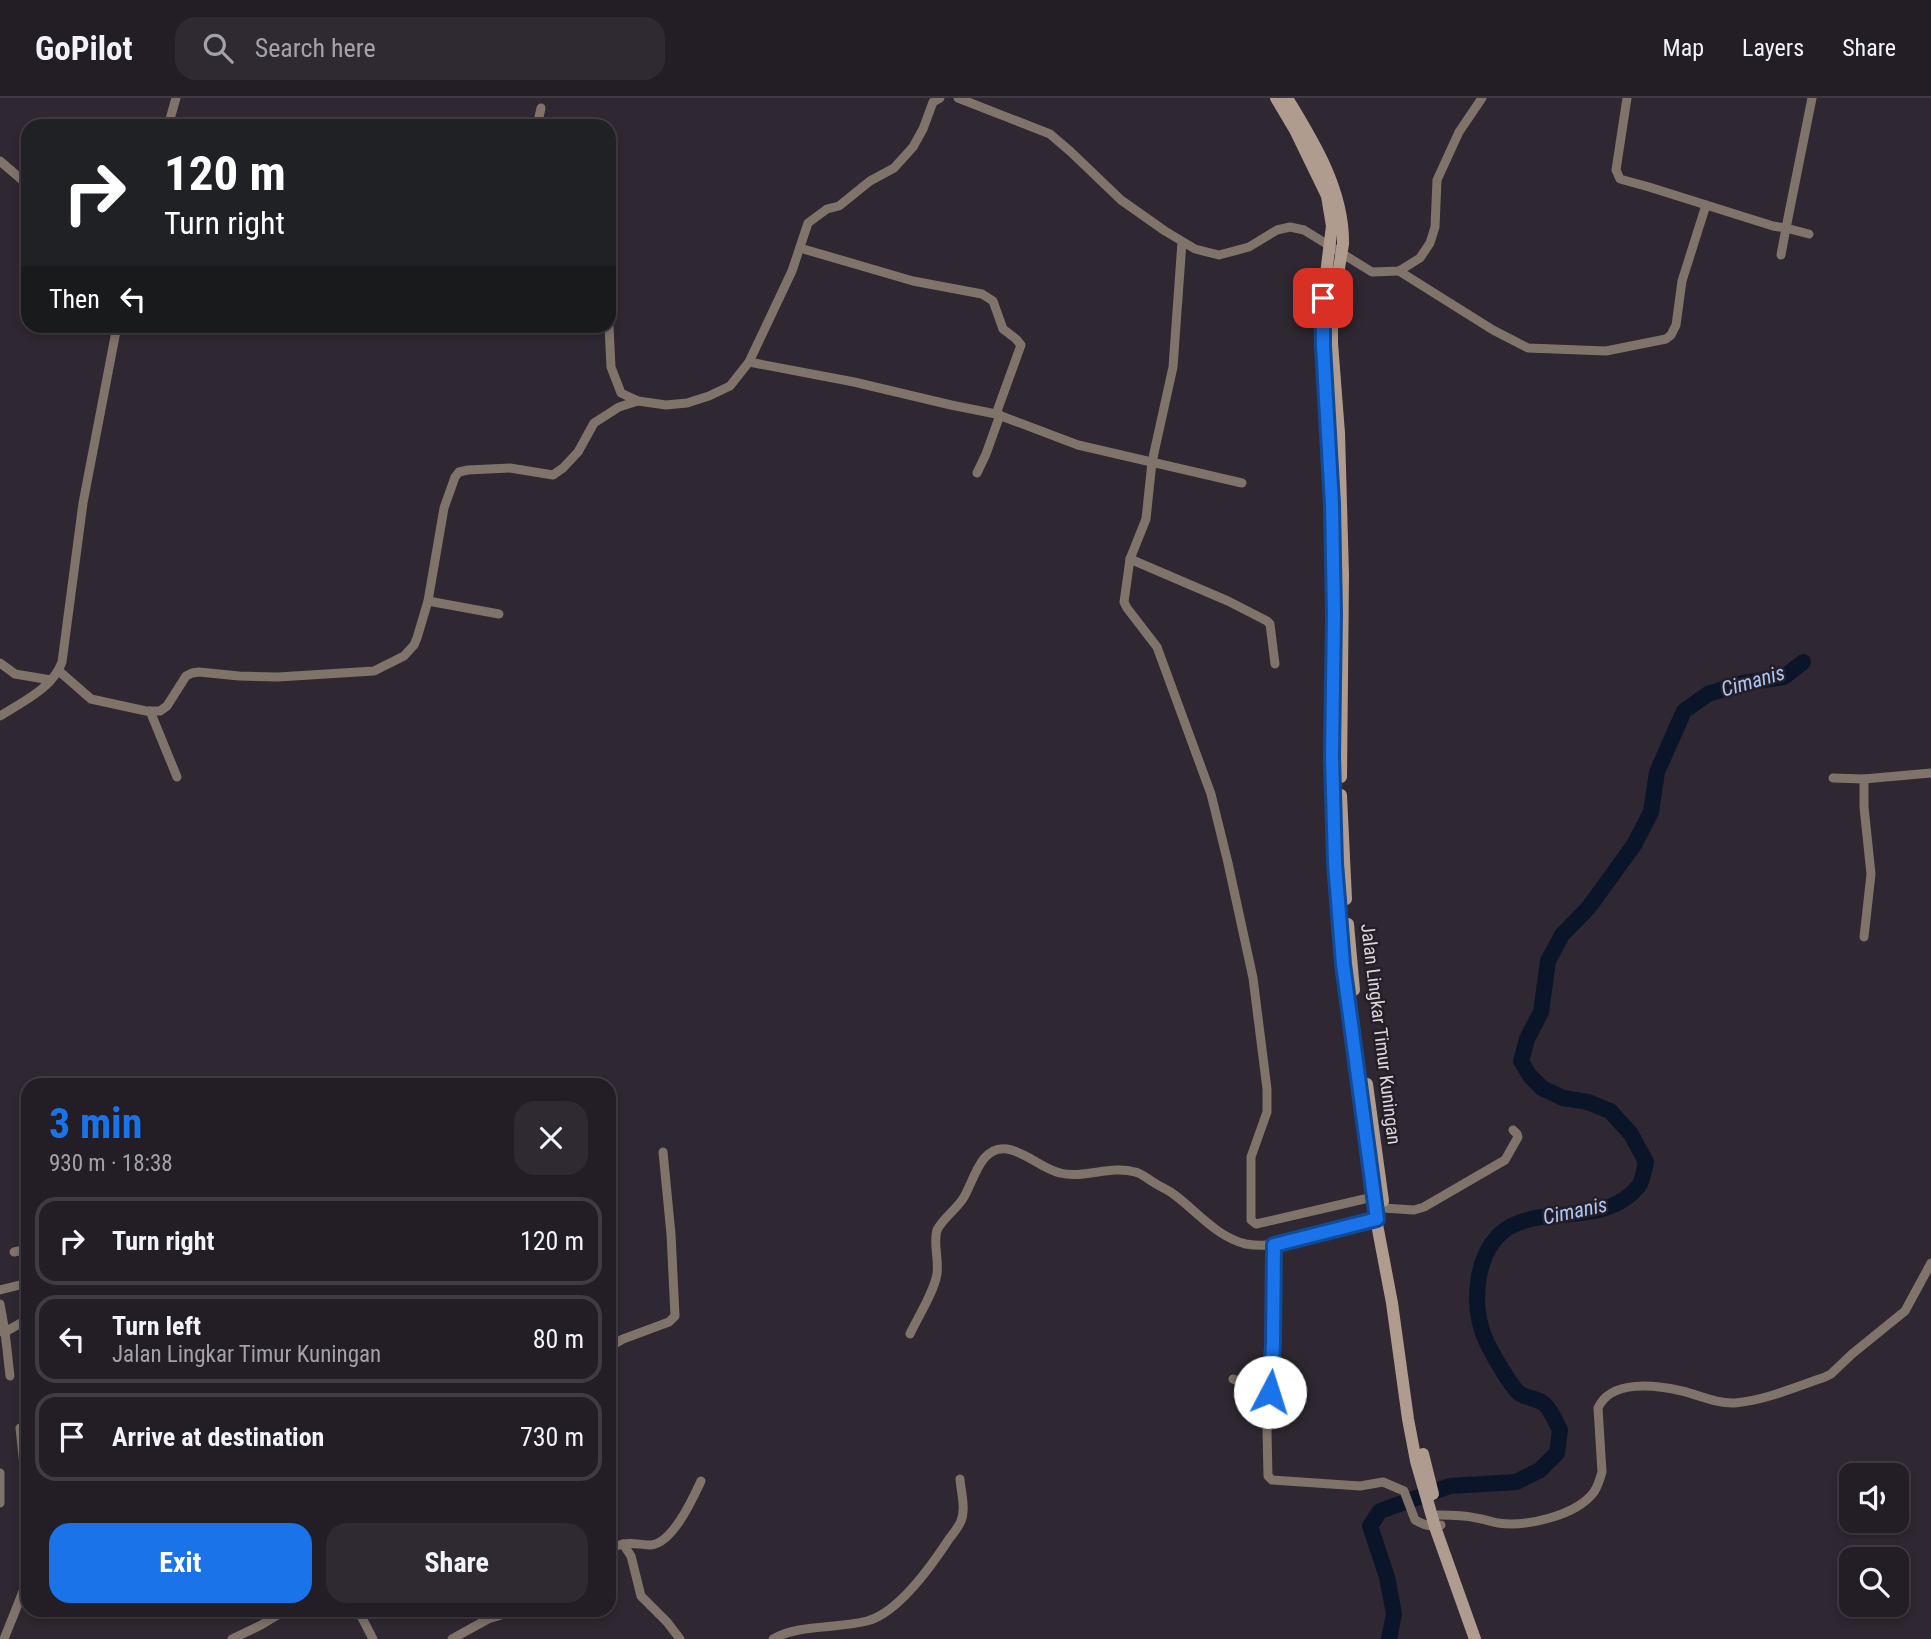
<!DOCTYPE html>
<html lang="en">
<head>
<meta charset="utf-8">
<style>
  body { margin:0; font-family:"Roboto Condensed",sans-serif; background:#2f2a32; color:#f1f3f6; height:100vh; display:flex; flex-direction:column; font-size:26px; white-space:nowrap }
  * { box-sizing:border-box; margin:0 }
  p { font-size:23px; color:#a3a2a7 }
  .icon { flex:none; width:38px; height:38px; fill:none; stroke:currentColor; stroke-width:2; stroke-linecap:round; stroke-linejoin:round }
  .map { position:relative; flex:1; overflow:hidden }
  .details { position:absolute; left:21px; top:980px; width:595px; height:539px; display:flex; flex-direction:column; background:#231d25; border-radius:21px; box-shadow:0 4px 10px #0003,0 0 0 2px #403b42 }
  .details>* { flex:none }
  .hud { position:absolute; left:21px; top:21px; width:595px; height:214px; border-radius:21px; box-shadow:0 4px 10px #0003,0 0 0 2px #403b42; background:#202124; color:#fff; overflow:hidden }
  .fabs { position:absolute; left:1839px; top:1365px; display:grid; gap:14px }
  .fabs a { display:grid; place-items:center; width:70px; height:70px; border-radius:14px; background:#231d25; box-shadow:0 4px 10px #0003,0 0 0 2px #403b42; font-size:35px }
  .pin { position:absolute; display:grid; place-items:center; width:60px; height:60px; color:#fff; margin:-30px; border-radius:14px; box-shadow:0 4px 10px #0006 }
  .me { position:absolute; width:77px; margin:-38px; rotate:5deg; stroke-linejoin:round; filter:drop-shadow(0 0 5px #0008) }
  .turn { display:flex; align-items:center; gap:24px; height:147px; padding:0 28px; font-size:32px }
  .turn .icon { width:91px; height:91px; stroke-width:2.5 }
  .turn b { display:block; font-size:49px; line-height:60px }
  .then { display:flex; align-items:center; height:66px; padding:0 28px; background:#0003; gap:14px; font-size:26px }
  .round { display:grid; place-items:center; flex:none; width:74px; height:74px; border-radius:21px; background:#2f2a32 }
  .head { display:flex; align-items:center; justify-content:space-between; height:119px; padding:0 28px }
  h1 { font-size:42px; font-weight:700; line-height:52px; color:#1a73e8 }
  .action { display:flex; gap:14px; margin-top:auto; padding:14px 28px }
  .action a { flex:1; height:80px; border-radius:21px; background:#1a73e8; color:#fff; font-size:28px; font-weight:700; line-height:80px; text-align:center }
  .action a+a { background:#2f2a32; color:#f1f3f6 }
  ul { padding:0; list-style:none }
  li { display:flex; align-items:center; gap:21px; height:88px; margin:0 14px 10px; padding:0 14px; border:4px solid #403b42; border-radius:21px }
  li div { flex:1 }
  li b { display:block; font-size:26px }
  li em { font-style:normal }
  header { display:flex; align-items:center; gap:42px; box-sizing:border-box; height:98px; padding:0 35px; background:#231d25; border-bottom:2px solid #403b42 }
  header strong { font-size:33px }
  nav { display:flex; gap:38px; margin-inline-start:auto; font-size:24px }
  .search { width:490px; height:63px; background:#2f2a32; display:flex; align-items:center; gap:18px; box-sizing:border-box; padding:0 24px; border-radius:21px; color:#a3a2a7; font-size:26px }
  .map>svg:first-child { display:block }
</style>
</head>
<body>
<header>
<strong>GoPilot</strong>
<div class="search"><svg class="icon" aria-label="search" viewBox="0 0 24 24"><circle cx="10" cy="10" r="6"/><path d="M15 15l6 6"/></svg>Search here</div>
<nav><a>Map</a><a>Layers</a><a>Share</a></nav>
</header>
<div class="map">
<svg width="1931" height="1541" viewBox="0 0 1931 1541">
  <rect width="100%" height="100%" fill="#2f2731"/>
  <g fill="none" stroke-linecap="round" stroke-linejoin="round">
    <path stroke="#0a152a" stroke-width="16" d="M1389,1541L1394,1516L1387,1479L1370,1428L1380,1413L1450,1388L1516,1384L1540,1372L1557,1355L1560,1332C1556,1324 1550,1310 1543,1305C1537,1300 1525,1300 1519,1295C1510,1287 1493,1257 1487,1245C1477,1224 1475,1201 1479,1178C1498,1083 1593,1143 1638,1089C1643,1083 1644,1072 1646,1064L1631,1036L1610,1013L1588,1004L1563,1000L1542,990L1530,978L1521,963L1527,941L1541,914L1548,863L1562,837L1589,809L1634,747L1651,714L1657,674L1684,613L1708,596L1743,585L1784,579L1803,564"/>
    <g stroke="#7f736a" stroke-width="9">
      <path d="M958,0L1050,36L1071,54L1121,102L1165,133L1195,151L1219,157L1249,149L1277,132L1290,129L1304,132L1372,174L1399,173L1420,160L1430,145L1435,129L1437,82L1459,34L1482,0"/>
      <path d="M1627,0L1616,72L1620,81L1649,89L1773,128L1786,130L1812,0"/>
      <path d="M170,23L187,28"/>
      <path d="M168,28L176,0"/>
      <path d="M537,28L541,10"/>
      <path d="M0,63L28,87"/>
      <path d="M1182,144L1173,269L1152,364L1146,421L1130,461L1228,503L1267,523L1270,526L1275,566"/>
      <path d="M800,150L913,183L982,196L993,203L1003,231L1016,241L1021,247L996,316"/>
      <path d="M1781,157L1786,130L1809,136"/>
      <path d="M1399,173L1493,232L1528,250L1606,253L1666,241L1671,237L1676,227L1682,183L1706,107"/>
      <path d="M609,228L611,269L621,295L638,303L666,307L687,305L709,298L730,288L749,264L792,173L808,125L827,111L839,108L870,83L894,70L913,49L923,31L933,4L940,0"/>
      <path d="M749,264L854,284L951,307L996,316L1078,347L1242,385"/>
      <path d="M977,375L986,356L1000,317"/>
      <path d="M1130,461L1124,504L1127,510L1157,549L1211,696L1228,765L1253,880L1267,991V1014L1251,1059V1122L1256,1126L1373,1099"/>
      <path d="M428,503L499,516"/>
      <path d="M0,565L15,576L51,582"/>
      <path d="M59,573L91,601L146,613H160L167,608L186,578L192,575L199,574L239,578L278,579L374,573L404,558L414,547L417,540L428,503L444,410L455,379L459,374L468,372L510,370L553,377L563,370L578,354L594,325L619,309L638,303"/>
      <path d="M150,613L177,679"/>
      <path d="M0,618C22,604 53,590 62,564L83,405L117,228"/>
      <path d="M1833,680L1864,681L1931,675"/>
      <path d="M1864,839L1871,776L1864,709V681"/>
      <path d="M1383,1110L1414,1112L1424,1109L1505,1062L1518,1039L1517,1036L1513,1032"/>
      <path d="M1274,1147L1273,1246L1267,1333L1268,1378L1272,1382L1360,1388L1383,1384L1404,1393L1415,1422C1424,1427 1431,1430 1441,1427"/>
      <path d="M14,1154L28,1151"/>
      <path d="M0,1192L28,1185"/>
      <path d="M0,1206L5,1234H2"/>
      <path d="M910,1236C918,1219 934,1194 937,1176C939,1161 933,1145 937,1132C944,1119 957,1111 964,1099C974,1082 981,1047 1007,1051C1026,1054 1042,1071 1060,1075C1084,1081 1111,1067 1135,1074C1141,1075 1148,1081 1153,1084C1159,1088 1166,1091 1172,1095C1196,1112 1216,1139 1246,1146C1282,1153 1341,1131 1376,1121"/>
      <path d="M609,1249L623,1241L669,1224L675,1218L671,1136L663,1054"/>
      <path d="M10,1278L5,1234L28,1221"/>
      <path d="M1233,1281L1270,1294"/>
      <path d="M0,1375V1405"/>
      <path d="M1438,1417C1451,1417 1464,1417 1476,1420C1484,1421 1491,1424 1498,1425C1526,1429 1576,1418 1594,1394C1598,1388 1600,1381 1602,1374L1598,1310C1611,1281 1656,1287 1682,1293C1699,1297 1717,1306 1735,1305C1766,1302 1796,1289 1825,1279L1831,1276L1852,1256L1905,1213L1931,1165"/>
      <path d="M623,1446C633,1444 641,1447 651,1447C673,1445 693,1400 701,1383"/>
      <path d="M609,1450L623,1446L631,1458L641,1498L667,1524L680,1541"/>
      <path d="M358,1512L373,1541"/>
      <path d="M4,1541L24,1491L27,1476V1396L20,1330"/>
      <path d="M232,1541L261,1527L286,1512"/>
      <path d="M452,1541L488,1521L517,1512"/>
      <path d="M773,1541C798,1526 837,1531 867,1523C898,1515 932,1467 949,1441C953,1436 958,1430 961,1423C966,1411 961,1394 960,1381"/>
    </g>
    <g stroke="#af9c8e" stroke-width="12">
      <path d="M1276,0L1295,32L1327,98L1332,128L1323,200V248L1332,406L1334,516L1332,658L1335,765L1343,865L1364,1032L1376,1121L1392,1205L1408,1321L1416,1363L1435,1429L1475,1541"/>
      <path d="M1287,0C1314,44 1344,93 1343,146L1332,212V245L1339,335L1343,477L1341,679"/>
      <path d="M1341,697L1346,801"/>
      <path d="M1348,826L1354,892"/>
      <path d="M1367,986L1383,1103"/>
      <path d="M1423,1356L1433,1396"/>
    </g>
  </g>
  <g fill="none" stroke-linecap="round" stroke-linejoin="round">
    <g stroke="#114b97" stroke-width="18">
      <path id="route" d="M1270,1294L1273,1246L1274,1147L1377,1121L1343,866L1335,765L1332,658L1334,516L1332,406L1323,248V200"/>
    </g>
    <use href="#route" stroke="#1a73e8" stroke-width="12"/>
  </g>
  <g text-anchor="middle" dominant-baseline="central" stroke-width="5" stroke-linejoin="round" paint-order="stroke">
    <g font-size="19" fill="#dcd7dd" stroke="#251e27">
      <text transform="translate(1381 936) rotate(83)">Jalan Lingkar Timur Kuningan</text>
    </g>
    <g font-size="21" font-style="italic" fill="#abc7f7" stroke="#251e27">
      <text transform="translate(1753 583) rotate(-16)">Cimanis</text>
      <text transform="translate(1575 1113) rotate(-12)">Cimanis</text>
    </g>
  </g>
</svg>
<div class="fabs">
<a><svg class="icon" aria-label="sound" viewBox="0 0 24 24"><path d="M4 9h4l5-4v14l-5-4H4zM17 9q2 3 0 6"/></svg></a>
<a><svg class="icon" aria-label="search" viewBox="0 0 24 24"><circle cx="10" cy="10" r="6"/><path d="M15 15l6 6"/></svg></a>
</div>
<div class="pin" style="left:1323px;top:200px;background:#d93025"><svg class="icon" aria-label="arrive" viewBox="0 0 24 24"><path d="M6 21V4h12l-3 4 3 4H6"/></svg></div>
<svg class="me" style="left:1270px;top:1294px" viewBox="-20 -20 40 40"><circle r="19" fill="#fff"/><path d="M0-13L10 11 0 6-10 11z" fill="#1a73e8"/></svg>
<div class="hud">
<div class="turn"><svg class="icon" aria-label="right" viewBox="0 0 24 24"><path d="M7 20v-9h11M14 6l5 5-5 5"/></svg><div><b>120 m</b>Turn right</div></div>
<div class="then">Then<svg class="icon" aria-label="left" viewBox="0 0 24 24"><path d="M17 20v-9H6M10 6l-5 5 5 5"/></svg></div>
</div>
<section class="details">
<div class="head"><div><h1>3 min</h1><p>930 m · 18:38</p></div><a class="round"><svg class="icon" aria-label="close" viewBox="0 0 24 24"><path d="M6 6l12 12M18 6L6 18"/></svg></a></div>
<ul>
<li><svg class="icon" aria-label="right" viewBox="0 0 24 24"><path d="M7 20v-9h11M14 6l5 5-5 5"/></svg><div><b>Turn right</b></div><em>120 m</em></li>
<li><svg class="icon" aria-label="left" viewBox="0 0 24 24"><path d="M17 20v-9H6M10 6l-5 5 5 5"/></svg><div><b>Turn left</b><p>Jalan Lingkar Timur Kuningan</p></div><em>80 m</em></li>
<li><svg class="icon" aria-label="arrive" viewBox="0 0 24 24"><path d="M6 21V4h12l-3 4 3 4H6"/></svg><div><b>Arrive at destination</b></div><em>730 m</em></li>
</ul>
<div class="action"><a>Exit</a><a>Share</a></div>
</section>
</div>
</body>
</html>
